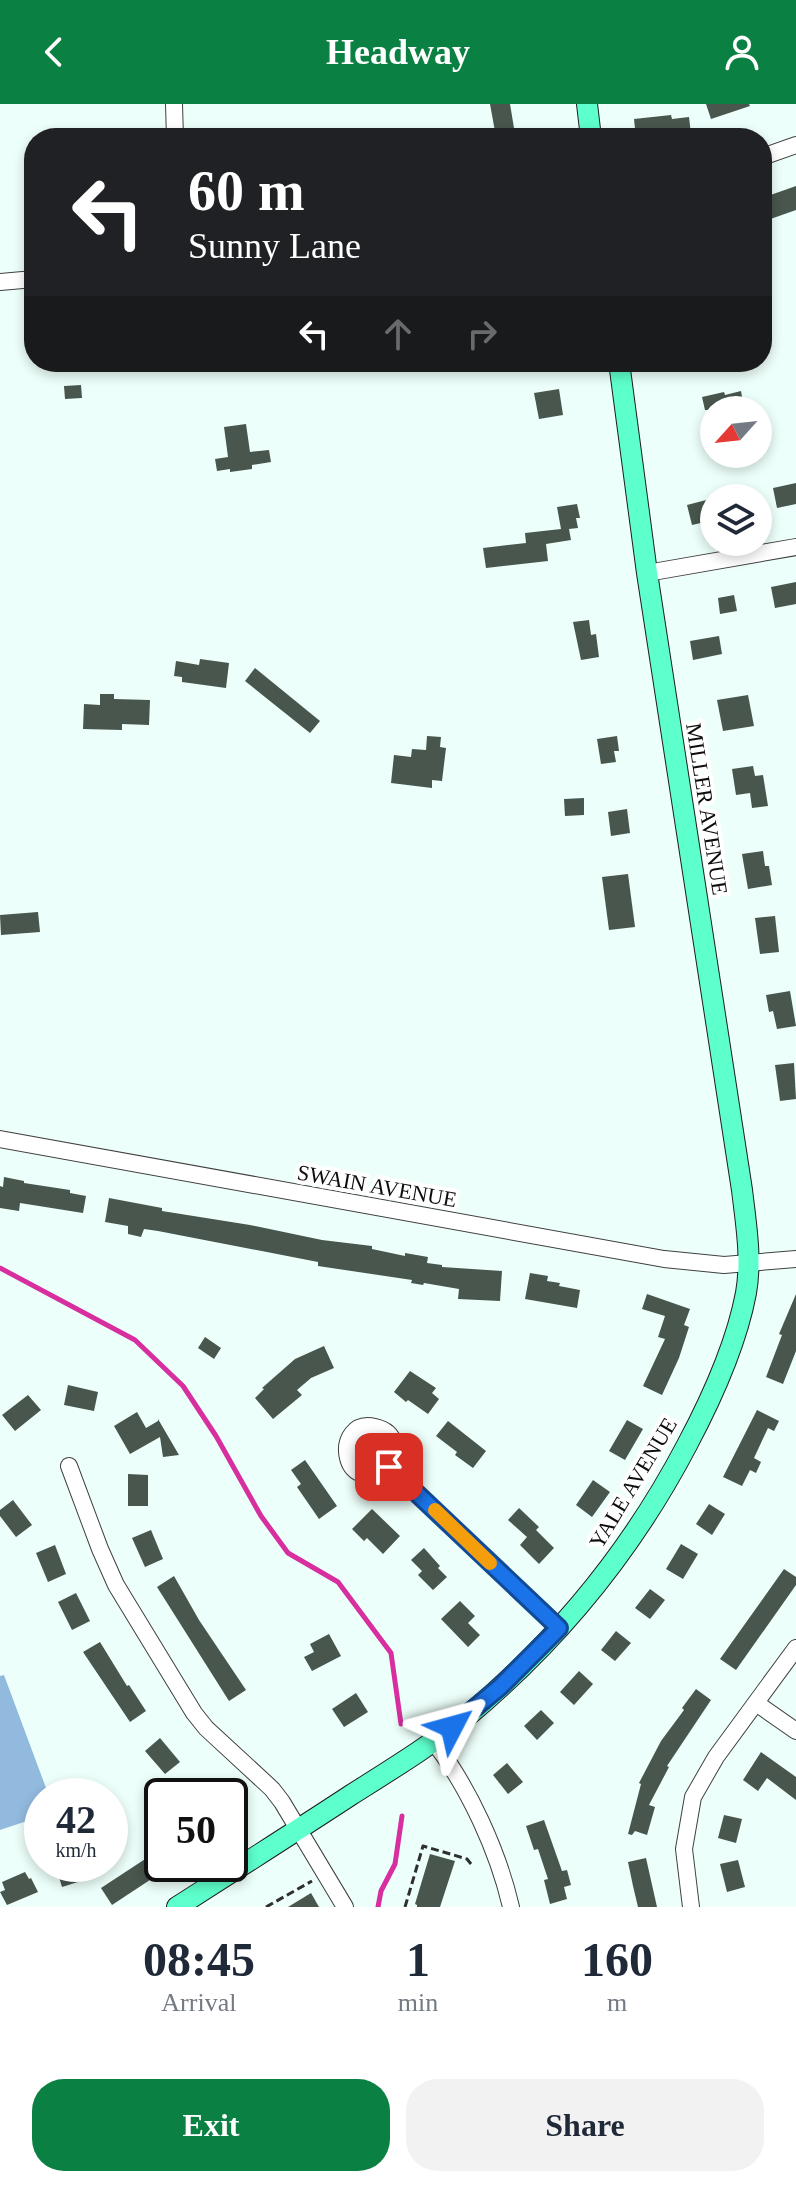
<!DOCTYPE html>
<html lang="en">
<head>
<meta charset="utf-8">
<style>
  body { margin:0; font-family:Georgia,serif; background:#f2f2f3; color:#1f2937; height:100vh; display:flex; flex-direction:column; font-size:30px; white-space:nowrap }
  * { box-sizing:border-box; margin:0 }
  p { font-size:26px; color:#747a83 }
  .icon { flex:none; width:44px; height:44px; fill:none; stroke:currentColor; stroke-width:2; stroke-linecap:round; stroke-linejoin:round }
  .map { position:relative; height:1803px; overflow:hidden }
  .drawer { display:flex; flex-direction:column; background:#fff; flex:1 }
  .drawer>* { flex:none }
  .banner { position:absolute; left:24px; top:24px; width:748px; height:244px; border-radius:32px; box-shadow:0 4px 12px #0003; background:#202124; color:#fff; overflow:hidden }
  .needle { width:52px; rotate:243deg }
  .buttons { position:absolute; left:700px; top:292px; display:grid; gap:16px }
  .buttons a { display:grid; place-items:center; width:72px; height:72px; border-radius:50%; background:#fff; box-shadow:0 4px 12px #0003; font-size:40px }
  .speed { position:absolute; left:24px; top:1674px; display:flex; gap:16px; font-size:40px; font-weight:700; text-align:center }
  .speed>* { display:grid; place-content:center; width:104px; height:104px; border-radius:50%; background:#fff; box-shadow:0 4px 12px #0003; line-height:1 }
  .speed small { font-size:20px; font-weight:400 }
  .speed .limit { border:4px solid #111; border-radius:12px; background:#fff; color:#111 }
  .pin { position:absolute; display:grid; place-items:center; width:68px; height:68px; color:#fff; margin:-34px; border-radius:16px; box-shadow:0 4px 12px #0006 }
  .me { position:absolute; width:88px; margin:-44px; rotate:51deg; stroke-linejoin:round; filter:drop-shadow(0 0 6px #0008) }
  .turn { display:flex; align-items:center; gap:28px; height:168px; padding:0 32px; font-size:36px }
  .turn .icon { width:104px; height:104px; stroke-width:2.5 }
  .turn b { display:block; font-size:56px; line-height:68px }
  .lanes { display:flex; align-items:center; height:76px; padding:0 32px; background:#0003; justify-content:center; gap:40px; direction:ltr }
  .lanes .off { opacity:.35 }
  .eta { display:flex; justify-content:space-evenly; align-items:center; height:136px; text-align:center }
  .eta b { font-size:48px; font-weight:600; line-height:56px }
  .button { display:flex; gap:16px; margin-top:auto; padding:16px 32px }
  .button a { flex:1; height:92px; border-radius:32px; background:#0b8043; color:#fff; font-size:32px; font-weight:600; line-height:92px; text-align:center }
  .button a+a { background:#f2f2f3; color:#1f2937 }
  header { display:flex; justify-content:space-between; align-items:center; height:104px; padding:0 32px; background:#0b8043; color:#fff; font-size:36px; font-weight:600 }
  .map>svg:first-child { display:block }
</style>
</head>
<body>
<header><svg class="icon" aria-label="back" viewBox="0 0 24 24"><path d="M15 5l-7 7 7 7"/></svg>Headway<svg class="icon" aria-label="person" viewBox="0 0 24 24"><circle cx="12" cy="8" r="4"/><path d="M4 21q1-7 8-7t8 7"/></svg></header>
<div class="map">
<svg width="796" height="1803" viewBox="0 0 796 1803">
  <rect width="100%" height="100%" fill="#edfffa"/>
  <path fill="#92bade" d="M4,1571L49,1692H42V1712L0,1726V1572Z"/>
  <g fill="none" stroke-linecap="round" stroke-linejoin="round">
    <g stroke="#d72fa0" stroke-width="5">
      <path d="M0,1164L135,1236L183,1282L216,1332L261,1412L288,1449L338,1478L391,1549L401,1620"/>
      <path d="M378,1803L381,1787L395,1760L402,1712"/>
    </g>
  </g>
  <g fill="#48564d">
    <path d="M490,0H510L515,30L496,33Z"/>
    <path d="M706,0H749L750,2L711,15Z"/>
    <path d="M671,11L672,15L689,13L691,30L661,34H636L634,15Z"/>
    <path d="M796,82V106L762,118V94Z"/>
    <path d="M81,281L82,294L65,295L64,282Z"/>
    <path d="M559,285L563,311L539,315L534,289Z"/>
    <path d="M741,287L744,304L733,306H705L702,293L724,288L725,291Z"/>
    <path d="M246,320L250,348L269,346L271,358L252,361V365L230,368V365L217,367L215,355L228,353L224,323Z"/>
    <path d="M796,379V400L777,404L773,384Z"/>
    <path d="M714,394V416L692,421L687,401Z"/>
    <path d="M577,400L580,414H576L578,424L569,425L571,436L546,440L548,457L486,464L483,444L526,439L525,429L561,425L557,403Z"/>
    <path d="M796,478V500L775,504L771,483Z"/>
    <path d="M734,491L737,507L720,510L718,494Z"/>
    <path d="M589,516L591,531L596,530L599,553L581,556L573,518Z"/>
    <path d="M719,532L722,550L693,556L690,537Z"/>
    <path d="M200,555L229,559L226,584L182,578V573L174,572L176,557L199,561Z"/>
    <path d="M255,564L320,617L310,629L245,577Z"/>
    <path d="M100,590H114V595L150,596L149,621L122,620V626L83,625L84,600L100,601Z"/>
    <path d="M748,591L754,622L723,627L717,596Z"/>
    <path d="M427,632L441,633L440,643L446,644L442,677L432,676V684L391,679L394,651L411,653L412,645L426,646Z"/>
    <path d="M617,632L619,647H614L616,658L601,660L597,635Z"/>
    <path d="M753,662L755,672L763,671L768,702L752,704L750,689L736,691L732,665Z"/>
    <path d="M584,694V711L565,712L564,695Z"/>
    <path d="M627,705L630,729L611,732L608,708Z"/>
    <path d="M763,747L765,762H769L772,781L748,785L742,750Z"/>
    <path d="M628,770L635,823L609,826L602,773Z"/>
    <path d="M38,808L40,828L1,831L0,811Z"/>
    <path d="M775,812L779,848L760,850L755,814Z"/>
    <path d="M790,887L796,922L777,925L773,907L769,908L766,891Z"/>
    <path d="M794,959L796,995L780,997L775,961Z"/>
    <path d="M4,1073L24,1077V1079L70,1086V1089L86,1092L83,1109L20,1099L19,1107L0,1104V1082L3,1083Z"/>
    <path d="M109,1094L162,1104V1107L250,1121L322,1136L372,1142V1145L405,1152V1149L428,1153L427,1159L442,1161V1163L502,1167L500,1197L458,1195L459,1185L424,1179L423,1181L411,1179L412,1176L318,1162V1158L158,1127L144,1125L141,1133L128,1130V1122L105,1118Z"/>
    <path d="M530,1169L548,1172L547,1177L560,1179L559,1182L580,1186L577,1204L525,1195Z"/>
    <path d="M647,1190L690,1205L684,1221L689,1223L679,1254L662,1291L643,1282L665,1235L658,1233L665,1212L642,1205Z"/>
    <path d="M796,1190V1247L783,1280L766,1273L782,1231L779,1230Z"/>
    <path d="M205,1233L221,1244L214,1255L198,1244Z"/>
    <path d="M324,1242L334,1264L311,1274L297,1286L302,1291L273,1315L255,1294L264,1285L262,1284L295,1255Z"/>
    <path d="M410,1267L436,1284L432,1289L439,1295L428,1310L408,1296L406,1298L394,1288Z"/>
    <path d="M68,1281L98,1288L94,1307L64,1301Z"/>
    <path d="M28,1291L41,1306L15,1327L2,1311Z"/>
    <path d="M757,1306L779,1317L774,1327L768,1324L754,1354L761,1358L756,1369L750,1366L742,1382L723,1373Z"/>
    <path d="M137,1308L146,1324L158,1317V1315L179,1351L163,1353L160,1333L130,1350L114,1322Z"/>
    <path d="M627,1316L643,1325L625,1356L609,1347Z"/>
    <path d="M448,1317L486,1347L473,1364L455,1351L457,1348L436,1332Z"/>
    <path d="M305,1356L337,1402L319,1415L297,1383L301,1380L291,1366Z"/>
    <path d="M128,1370L148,1371V1402H128Z"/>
    <path d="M593,1376L610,1388L592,1413L576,1401Z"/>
    <path d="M13,1396L32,1421L16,1433L0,1412V1406Z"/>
    <path d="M709,1400L725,1410L712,1431L696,1420Z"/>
    <path d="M519,1404L539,1423L536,1426L554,1444L539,1460L520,1441L527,1433L508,1416Z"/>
    <path d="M372,1405L400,1432L383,1450L367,1434L364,1437L352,1425Z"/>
    <path d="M151,1426L163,1455L145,1463L132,1434Z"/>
    <path d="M681,1440L698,1450L683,1475L666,1465Z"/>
    <path d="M55,1441L66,1470L48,1478L36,1449Z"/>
    <path d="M424,1444L440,1462L438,1464L447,1473L433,1486L418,1471L422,1467L411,1456Z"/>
    <path d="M784,1465L796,1473V1481L736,1566L720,1555Z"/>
    <path d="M174,1472L199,1516L246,1586L229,1597L157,1483Z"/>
    <path d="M650,1485L665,1496L650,1515L635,1504Z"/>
    <path d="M76,1489L90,1517L72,1526L58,1498Z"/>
    <path d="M460,1497L475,1512L468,1519L480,1531L468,1543L441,1515Z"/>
    <path d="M616,1527L631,1539L615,1557L601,1546Z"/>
    <path d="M329,1530L341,1552L312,1567L304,1553L314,1548L310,1540Z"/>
    <path d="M100,1538L127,1582L129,1581L146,1607L130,1618L83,1548Z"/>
    <path d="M579,1567L593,1580L574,1601L560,1588Z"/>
    <path d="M696,1585L711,1596L667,1662L669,1663L649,1701L655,1703L647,1731L635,1727L632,1731L628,1730L641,1680L639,1679L661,1637L684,1606L682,1604Z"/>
    <path d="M356,1589L368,1608L344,1623L332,1605Z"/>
    <path d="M541,1606L554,1619L537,1636L524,1622Z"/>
    <path d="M160,1634L180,1658L165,1670L145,1647Z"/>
    <path d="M761,1648L796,1673V1696L767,1674L758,1687L743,1676Z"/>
    <path d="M507,1659L523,1678L508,1690L493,1671Z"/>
    <path d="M724,1711L742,1715L736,1739L718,1734Z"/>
    <path d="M544,1716L562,1767L567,1766L571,1781L564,1783L567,1795L550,1800L544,1776L548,1775L538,1745L534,1746L526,1722Z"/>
    <path d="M162,1744V1768L112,1801L101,1784Z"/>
    <path d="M430,1750L455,1757L440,1803H417V1801L415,1800Z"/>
    <path d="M646,1754L657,1803H638L633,1782L628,1758Z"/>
    <path d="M738,1756L745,1783L727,1788L720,1760Z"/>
    <path d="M55,1760H76L81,1777L62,1783Z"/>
    <path d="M25,1768L29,1775L31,1774L38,1788L7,1801L0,1788L5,1786L2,1778Z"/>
    <path d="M311,1789L319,1803H288Z"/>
  </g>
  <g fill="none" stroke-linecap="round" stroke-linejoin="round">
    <g stroke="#404040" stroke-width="18">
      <g id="minor">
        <path d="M174,0L175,34"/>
        <path d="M762,53L796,41"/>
        <path d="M0,178L34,175"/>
        <path d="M647,469L796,443"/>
        <path d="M0,1035L664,1155L724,1161L796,1155"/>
        <path d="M69,1362L100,1445L116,1481L194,1609L206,1624L272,1685L282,1698L345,1803"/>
        <path d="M389,1363C340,1396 332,1313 375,1323C397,1328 398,1347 389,1363L559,1524"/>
        <path d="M756,1599L796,1627"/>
        <path d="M434,1638C469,1684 498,1747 511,1803"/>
        <path d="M691,1803L684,1745L693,1693L716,1653L796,1544"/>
      </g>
    </g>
    <g stroke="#1e1e1e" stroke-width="22">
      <g id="major">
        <path d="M587,0L591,34"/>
        <path d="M177,1803C235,1766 293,1729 351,1691C392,1665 433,1640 471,1609C560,1534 633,1444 687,1341C712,1294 736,1242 746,1189C752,1155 746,1120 742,1086L647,469L619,258"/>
      </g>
    </g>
    <g stroke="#2f2f2f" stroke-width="3" stroke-dasharray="8 4" stroke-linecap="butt">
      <path d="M266,1803L312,1777"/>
      <path d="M405,1803L423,1742L467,1755L471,1760"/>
    </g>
    <use href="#minor" stroke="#fff" stroke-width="16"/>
    <use href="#major" stroke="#5dffcc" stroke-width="20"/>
  </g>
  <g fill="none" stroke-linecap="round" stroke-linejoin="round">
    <g stroke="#114b97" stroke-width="20">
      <path id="route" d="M389,1363L559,1524L500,1583L452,1623"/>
    </g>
    <use href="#route" stroke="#1a73e8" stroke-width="14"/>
    <path stroke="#f59e0b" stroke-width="14" d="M435,1406L490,1459"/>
  </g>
  <g text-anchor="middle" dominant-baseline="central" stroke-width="8" stroke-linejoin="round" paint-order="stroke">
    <g font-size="22" fill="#0d0d0d" stroke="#fff">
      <text transform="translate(707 705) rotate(81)">MILLER AVENUE</text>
      <text transform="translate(377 1082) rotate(10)">SWAIN AVENUE</text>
      <text transform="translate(633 1379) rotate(-59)">YALE AVENUE</text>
    </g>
  </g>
</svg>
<div class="buttons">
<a><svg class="needle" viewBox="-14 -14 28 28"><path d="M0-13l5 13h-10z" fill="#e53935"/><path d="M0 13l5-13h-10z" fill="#747a83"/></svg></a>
<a><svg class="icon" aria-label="layers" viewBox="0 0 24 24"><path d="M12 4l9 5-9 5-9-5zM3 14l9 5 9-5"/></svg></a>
</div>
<div class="speed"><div>42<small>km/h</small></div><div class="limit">50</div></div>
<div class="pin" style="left:389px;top:1363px;background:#d93025"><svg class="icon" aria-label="arrive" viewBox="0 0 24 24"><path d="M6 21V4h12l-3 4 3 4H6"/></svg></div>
<svg class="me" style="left:452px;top:1623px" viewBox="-20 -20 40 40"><path d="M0-17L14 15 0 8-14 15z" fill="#1a73e8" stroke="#fff" stroke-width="4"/></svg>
<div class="banner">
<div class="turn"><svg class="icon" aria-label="left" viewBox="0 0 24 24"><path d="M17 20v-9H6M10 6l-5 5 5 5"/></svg><div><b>60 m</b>Sunny Lane</div></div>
<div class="lanes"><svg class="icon" aria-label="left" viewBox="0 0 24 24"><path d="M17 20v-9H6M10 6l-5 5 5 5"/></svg><svg class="icon off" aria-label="ahead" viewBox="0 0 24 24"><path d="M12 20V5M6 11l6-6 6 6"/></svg><svg class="icon off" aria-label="right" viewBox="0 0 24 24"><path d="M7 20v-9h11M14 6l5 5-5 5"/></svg></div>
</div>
</div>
<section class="drawer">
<div class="eta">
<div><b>08:45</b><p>Arrival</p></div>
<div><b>1</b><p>min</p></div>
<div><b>160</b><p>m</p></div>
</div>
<div class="button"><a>Exit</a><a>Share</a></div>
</section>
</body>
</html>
